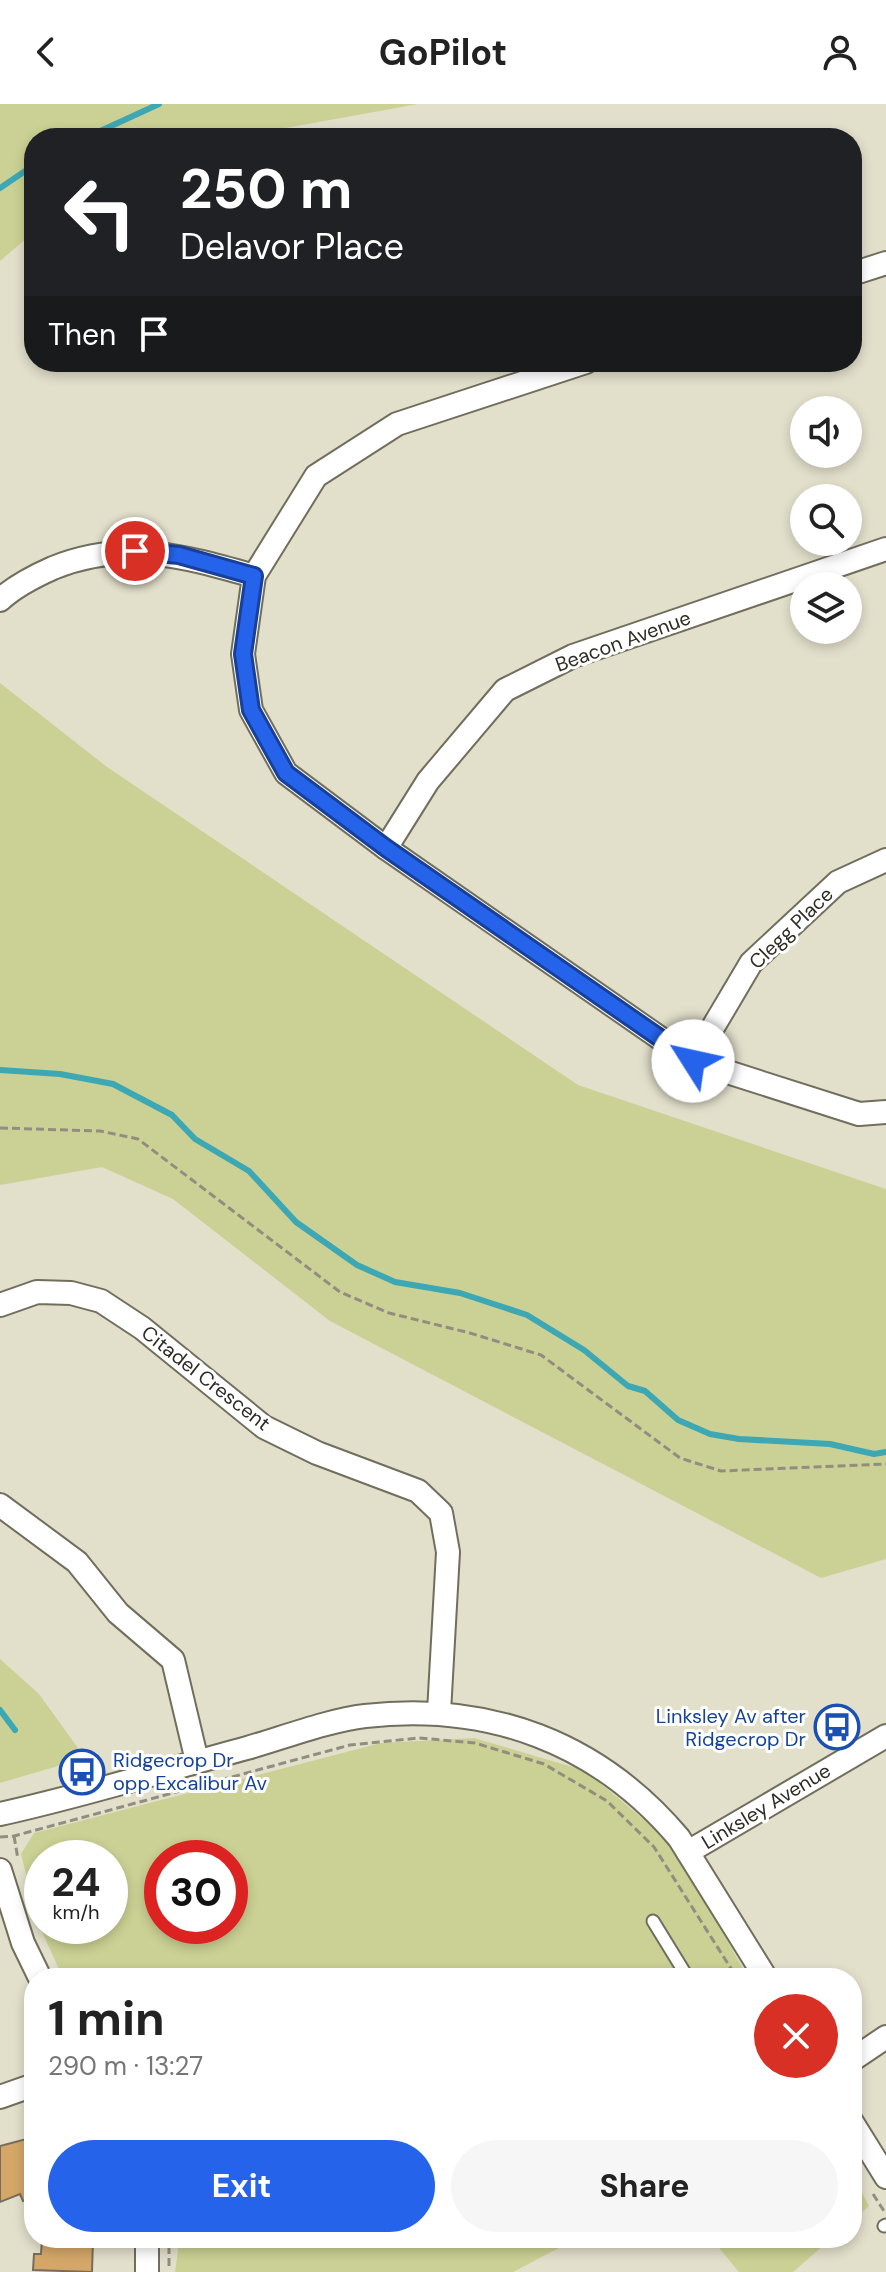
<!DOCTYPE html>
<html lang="en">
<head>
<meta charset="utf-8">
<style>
  body { margin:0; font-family:"DM Sans",sans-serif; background:#f6f6f6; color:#222; height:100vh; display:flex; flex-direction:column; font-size:30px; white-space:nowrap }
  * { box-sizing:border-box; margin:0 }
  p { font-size:26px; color:#767676 }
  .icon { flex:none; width:44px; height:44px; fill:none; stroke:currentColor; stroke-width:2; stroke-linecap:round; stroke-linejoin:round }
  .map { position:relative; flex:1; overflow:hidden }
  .side { position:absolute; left:24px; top:1864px; width:838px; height:280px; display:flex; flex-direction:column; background:#fff; border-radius:32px; box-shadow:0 4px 12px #0003 }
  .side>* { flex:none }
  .top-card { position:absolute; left:24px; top:24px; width:838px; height:244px; border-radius:32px; box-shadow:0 4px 12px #0003; background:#202124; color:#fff; overflow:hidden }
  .tools { position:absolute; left:790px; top:292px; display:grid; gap:16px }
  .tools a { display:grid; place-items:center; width:72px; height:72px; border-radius:50%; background:#fff; box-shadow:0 4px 12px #0003; font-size:40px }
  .speed { position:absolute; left:24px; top:1736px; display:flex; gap:16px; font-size:40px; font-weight:700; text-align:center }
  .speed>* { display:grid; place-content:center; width:104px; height:104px; border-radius:50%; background:#fff; box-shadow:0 4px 12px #0003; line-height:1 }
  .speed small { font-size:20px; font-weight:400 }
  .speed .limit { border:12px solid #d22; background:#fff; color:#111 }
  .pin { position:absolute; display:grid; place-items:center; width:68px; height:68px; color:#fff; margin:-34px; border:4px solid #fff; border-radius:50%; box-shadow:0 2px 8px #0007 }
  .me { position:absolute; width:88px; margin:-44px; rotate:305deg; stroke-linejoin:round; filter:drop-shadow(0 0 6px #0008) }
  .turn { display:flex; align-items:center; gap:28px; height:168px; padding:0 24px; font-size:36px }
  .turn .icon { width:104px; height:104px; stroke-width:2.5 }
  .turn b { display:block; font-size:56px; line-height:68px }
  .then { display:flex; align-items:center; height:76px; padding:0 24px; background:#0003; gap:16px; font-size:30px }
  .round { display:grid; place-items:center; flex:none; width:84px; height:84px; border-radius:42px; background:#f6f6f6 }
  .headline { display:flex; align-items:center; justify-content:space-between; height:136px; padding:0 24px }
  h1 { font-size:48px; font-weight:700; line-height:60px }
  .action { display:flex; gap:16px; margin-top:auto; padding:16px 24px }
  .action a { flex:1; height:92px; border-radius:48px; background:#2563eb; color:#fff; font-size:32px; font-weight:700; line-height:92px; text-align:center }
  .action a+a { background:#f6f6f6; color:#222 }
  header { display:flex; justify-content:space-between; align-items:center; height:104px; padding:0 24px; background:#fff; font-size:36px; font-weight:700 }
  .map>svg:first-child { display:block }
</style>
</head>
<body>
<header><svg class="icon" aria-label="back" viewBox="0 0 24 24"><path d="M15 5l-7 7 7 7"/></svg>GoPilot<svg class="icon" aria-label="person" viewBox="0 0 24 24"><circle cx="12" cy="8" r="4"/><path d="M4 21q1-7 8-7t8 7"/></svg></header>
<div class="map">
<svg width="886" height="2168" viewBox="0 0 886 2168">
  <rect width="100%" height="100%" fill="#e2dfcb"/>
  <g fill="#cbd194" fill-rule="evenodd">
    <path d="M0,0H418L230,34H34V128L0,157Z"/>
    <path d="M0,579L107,663L578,981L886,1085V1455L821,1474L330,1217L173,1095L102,1063L0,1081Z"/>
    <path d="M0,1555L39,1590L85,1654L0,1679Z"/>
    <path d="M474,1634L586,1667L674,1741L748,1874H63L39,1821L21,1750L34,1729L381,1639ZM42,1754H110V1822H42ZM162,1754H230V1822H162Z"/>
    <path d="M852,2070L869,2102L852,2117Z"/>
    <path d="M176,2134H578L513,2168H175L178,2146Z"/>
    <path d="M711,2134H832L793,2168H739Z"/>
  </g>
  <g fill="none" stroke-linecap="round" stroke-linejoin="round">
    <g stroke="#3da7b3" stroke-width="6">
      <path d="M85,34L159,0"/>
      <path d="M0,84L34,61"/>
      <path d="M0,966L60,970L113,980L172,1011L195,1035L249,1067L296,1118L357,1161L395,1178L460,1189L527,1211L584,1246L628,1282L645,1287L678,1316L710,1330L739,1335L830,1340L874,1350L886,1348"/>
      <path d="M0,1606L15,1626"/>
    </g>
  </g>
  <g fill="#d4a768" stroke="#776c5d" stroke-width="2">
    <path d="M34,2033V2058L26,2061L34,2082V2093L23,2097L20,2090L0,2098V2042Z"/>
    <path d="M42,2134H93L92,2168L33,2166L34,2150H41Z"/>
  </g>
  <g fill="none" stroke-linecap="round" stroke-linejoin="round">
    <g stroke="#716e5d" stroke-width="15">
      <g id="service">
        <path d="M653,1817L688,1874"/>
        <path d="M884,2122L886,2121"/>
      </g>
    </g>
    <g stroke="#716e5d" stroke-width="26">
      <g id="minor">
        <path d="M852,170L886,159"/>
        <path d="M586,258L397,320L316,372L254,472L243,550L251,606L286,669L386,744L693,957L859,1010L886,1008"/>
        <path d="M0,496C15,482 35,472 53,464C125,435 183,452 254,472"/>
        <path d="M386,744L428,677L505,586L573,552L886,445"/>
        <path d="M693,957L751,859L838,778L886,756"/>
        <path d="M0,1201L37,1188L71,1189L101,1197L142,1224L264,1323L317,1349L418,1387L441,1409L448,1448L439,1608"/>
        <path d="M0,1401L77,1458L118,1509L173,1556L197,1657"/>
        <path d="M0,1710C83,1692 165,1666 247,1644C282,1634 330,1616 365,1612C489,1598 598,1638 679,1734L766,1874"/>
        <path d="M688,1748L886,1632"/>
        <path d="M0,1766L23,1839L40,1874"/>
        <path d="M852,1956L886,1933"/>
        <path d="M0,1993L34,1981"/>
        <path d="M852,2018L886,2073"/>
        <path d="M147,2168V2134"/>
      </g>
    </g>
    <g stroke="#918e80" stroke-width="3" stroke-dasharray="8 4" stroke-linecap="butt">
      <path d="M0,1024L100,1027L138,1035L340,1188L389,1209L470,1229L541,1251L680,1354L721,1367L886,1360"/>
      <path d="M14,1732L18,1755"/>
      <path d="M0,1733L14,1732L350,1641L419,1634L475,1639L544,1660L607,1697L654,1743L737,1874"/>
      <path d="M873,2090L884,2107"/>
      <path d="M169,2162V2138"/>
    </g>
    <use href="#service" stroke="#fff" stroke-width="11"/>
    <use href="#minor" stroke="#fff" stroke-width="22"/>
  </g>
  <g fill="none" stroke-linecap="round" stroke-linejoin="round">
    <g stroke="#184099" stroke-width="20">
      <path id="route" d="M135,447L179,451L254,472L243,550L251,606L286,669L386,744L693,957"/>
    </g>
    <use href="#route" stroke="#2563eb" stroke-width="14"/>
  </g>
  <defs>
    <g id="bus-ring" transform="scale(2.3)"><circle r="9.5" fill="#fff" stroke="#1a4fb4" stroke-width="1.5"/><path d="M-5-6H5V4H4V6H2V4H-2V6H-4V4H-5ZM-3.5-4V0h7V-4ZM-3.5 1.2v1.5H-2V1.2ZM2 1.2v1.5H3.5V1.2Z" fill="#1a4fb4"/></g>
  </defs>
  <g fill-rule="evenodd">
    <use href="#bus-ring" x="837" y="1623"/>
    <use href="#bus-ring" x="82" y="1668"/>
  </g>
  <g text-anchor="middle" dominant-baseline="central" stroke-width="6" stroke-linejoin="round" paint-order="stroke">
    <g font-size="20" fill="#2d2c25" stroke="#fff">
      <text transform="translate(623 537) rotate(-20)">Beacon Avenue</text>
      <text transform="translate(791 824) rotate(-44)">Clegg Place</text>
      <text transform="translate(206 1274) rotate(38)">Citadel Crescent</text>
      <text transform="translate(766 1702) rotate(-31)">Linksley Avenue</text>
    </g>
    <g font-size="20" fill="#164399" stroke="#fff" text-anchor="end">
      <text x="806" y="1612">Linksley Av after<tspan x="806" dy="23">Ridgecrop Dr</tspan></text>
      <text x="113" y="1656" text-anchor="start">Ridgecrop Dr<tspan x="113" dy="23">opp Excalibur Av</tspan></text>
    </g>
  </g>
</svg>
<div class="tools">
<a><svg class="icon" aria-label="sound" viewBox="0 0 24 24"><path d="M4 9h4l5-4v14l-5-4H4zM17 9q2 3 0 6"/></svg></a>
<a><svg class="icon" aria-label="search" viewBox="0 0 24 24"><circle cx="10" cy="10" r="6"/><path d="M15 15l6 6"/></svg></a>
<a><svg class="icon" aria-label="layers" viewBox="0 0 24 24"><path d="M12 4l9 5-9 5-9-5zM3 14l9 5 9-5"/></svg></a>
</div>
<div class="speed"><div>24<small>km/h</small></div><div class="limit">30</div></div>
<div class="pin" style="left:135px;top:447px;background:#d93025"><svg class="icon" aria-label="arrive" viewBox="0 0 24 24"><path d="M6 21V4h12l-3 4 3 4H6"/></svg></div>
<svg class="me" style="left:693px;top:957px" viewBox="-20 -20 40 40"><circle r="19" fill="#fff"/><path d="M0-13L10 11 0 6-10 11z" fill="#2563eb"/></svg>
<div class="top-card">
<div class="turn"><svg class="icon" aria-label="left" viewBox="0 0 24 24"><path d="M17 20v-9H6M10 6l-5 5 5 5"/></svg><div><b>250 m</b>Delavor Place</div></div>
<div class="then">Then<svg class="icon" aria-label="arrive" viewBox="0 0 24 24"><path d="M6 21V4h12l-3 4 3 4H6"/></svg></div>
</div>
<section class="side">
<div class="headline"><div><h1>1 min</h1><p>290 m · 13:27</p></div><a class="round" style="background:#d93025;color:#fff"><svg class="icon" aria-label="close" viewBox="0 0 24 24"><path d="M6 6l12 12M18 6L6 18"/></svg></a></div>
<div class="action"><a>Exit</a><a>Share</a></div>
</section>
</div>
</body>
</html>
